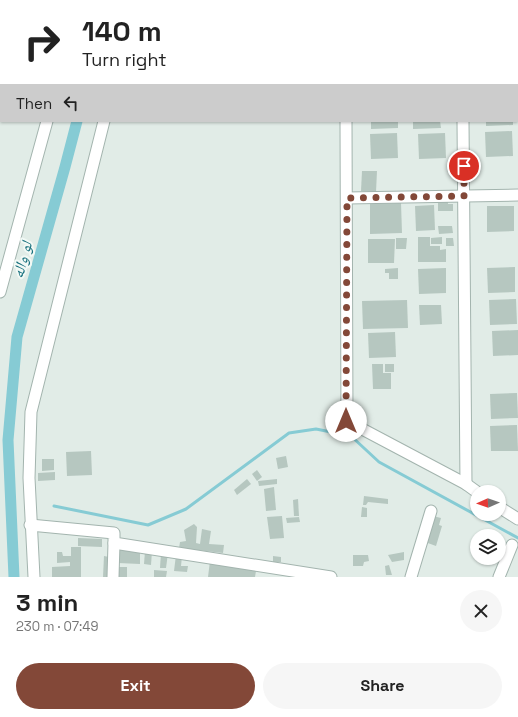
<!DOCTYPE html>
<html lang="en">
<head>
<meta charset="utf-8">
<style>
  body { margin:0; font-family:"Space Grotesk","Noto Naskh Arabic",sans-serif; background:#f6f6f6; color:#222; height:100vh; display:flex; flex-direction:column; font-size:15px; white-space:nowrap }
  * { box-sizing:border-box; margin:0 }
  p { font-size:13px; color:#767676 }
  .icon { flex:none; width:22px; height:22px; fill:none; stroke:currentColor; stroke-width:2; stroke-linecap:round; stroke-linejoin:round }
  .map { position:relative; height:577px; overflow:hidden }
  .drawer { display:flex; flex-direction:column; background:#fff; flex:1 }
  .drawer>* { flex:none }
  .guide { position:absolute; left:0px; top:0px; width:518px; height:122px; box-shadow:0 1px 3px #0004; background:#fff; color:#222; overflow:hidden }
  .needle { width:26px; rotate:268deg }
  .fabs { position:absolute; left:470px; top:485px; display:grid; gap:8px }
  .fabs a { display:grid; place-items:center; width:36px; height:36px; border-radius:50%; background:#fff; box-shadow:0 1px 3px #0004; font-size:20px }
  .pin { position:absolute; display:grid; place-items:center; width:34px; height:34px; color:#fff; margin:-17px; border:2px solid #fff; border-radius:50%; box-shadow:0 1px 4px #0007 }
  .me { position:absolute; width:44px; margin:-22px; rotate:0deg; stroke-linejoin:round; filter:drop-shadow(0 0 3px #0008) }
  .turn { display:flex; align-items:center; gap:14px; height:84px; padding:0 16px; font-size:18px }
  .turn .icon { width:52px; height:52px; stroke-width:2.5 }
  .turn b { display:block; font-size:28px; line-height:34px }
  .then { display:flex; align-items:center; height:38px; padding:0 16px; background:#0003; gap:8px; font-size:15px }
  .round { display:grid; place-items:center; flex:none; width:42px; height:42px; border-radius:21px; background:#f6f6f6 }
  .head { display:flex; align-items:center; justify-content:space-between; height:68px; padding:0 16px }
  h1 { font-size:24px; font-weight:600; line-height:30px }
  .primary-button { display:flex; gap:8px; margin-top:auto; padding:8px 16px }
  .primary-button a { flex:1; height:46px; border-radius:24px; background:#834838; color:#fff; font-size:16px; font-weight:600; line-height:46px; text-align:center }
  .primary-button a+a { background:#f6f6f6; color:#222 }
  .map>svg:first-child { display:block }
</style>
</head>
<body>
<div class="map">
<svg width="518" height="577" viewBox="0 0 518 577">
  <rect width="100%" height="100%" fill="#e1ece7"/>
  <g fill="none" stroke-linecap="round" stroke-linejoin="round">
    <path stroke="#86cbd4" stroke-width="3" d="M54,506L148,525L186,509L289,433L316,429L351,436L379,462L518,538"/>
    <g stroke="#86cbd4" stroke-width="11">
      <path d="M106,1L107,0"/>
      <path d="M14,577L8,440L17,337L65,167L77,121"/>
    </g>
  </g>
  <g fill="#b6c7c0">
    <path d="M371,121H398V128L371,129Z"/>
    <path d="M413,121H440L441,128L413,129Z"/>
    <path d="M486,121H513V125L486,126Z"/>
    <path d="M512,131L513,156L486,157L485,132Z"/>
    <path d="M397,133L398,158L371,159L370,134Z"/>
    <path d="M445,133L446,158L419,159L418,134Z"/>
    <path d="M362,171H377L376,192L361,191Z"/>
    <path d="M438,202H448V204H453V211H438Z"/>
    <path d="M401,203L402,233L370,234V204Z"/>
    <path d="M434,205L435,230L416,231L415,206Z"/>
    <path d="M487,206H514V231L487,232Z"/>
    <path d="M438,226H452L453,233L439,234Z"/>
    <path d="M418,237H430V246H440V250L446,249V262H418Z"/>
    <path d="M442,237V244H431V238Z"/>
    <path d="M396,238H407L406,249H396Z"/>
    <path d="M446,238H453L454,246H446Z"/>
    <path d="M368,239H395L394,263H368Z"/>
    <path d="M515,267V292L488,293L487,268Z"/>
    <path d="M398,268V279H389V273H385V269Z"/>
    <path d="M446,268V293L419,294L418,269Z"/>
    <path d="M516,299L517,324L490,325L489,300Z"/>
    <path d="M407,300L408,328L363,329L362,301Z"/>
    <path d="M419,305H441L442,324L420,325Z"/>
    <path d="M518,330V355L493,356L492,331Z"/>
    <path d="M395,332L396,357L369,358L368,333Z"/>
    <path d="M372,364H383V373H391V389H373Z"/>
    <rect x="385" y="364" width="9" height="8"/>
    <path d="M517,393L518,418L491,419L490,394Z"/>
    <path d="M517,425L518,451H491L490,426Z"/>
    <path d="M91,451L92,475L67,476L66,452Z"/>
    <path d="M286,456L288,467L278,469L276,458Z"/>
    <path d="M42,459H54V470L42,471Z"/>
    <path d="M257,470L262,477L257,481L252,474Z"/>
    <path d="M55,472V480L38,481V473Z"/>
    <path d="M247,479L251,484L237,495L234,490Z"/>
    <path d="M277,479V484L259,486L258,481Z"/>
    <path d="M274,487L276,510L266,511L264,489Z"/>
    <path d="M364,496L388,499V504L368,502L366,505H363Z"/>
    <path d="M298,499L299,516H294L293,500Z"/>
    <path d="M362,507L367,508V517H361Z"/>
    <path d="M282,516L284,538L270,539L267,517Z"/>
    <path d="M433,516L441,518L439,525L442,526L436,546L425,542Z"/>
    <path d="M299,517L300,522L287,523L286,518Z"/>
    <path d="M194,524L197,527L196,543L200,544L202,529L211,531L209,544L224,545L223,553L179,548L180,542L186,541L184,530Z"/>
    <path d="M78,538L102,539V547L78,546Z"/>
    <path d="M119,546L140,547V564L118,563Z"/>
    <path d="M71,547H81V577H52V567L70,566V562L57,563V552H62L63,556H71Z"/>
    <path d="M145,551H152L151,565L144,564Z"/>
    <path d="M404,552V560L392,562L388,555Z"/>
    <path d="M161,553H168L166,568H160Z"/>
    <path d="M176,555L182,556L181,566H188L187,572L174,571Z"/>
    <path d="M353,555H368L369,561L364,562L363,566H353Z"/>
    <path d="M104,556L109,557L108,577H103Z"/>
    <path d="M273,556L281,557V562H273Z"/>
    <path d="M210,561L219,563V565L256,571L255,577H208Z"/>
    <path d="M389,565L392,575H386L385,566Z"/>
    <rect x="119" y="567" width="8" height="10"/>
    <path d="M154,570L167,571L166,577H154Z"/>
  </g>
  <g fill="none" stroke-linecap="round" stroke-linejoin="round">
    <g stroke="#a3b4ae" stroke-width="13">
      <g id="minor">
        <path d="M344,0V1"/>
        <path d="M462,0V1"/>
        <path d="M80,1V0"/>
        <path d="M135,1V0"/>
        <path d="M346,121L347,421L466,484L477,492"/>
        <path d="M463,121L466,484"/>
        <path d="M347,198L518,195"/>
        <path d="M0,292L47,121"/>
        <path d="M499,507L518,519"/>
        <path d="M30,525L114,533V543L331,577"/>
        <path d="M34,577L29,478L31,412L104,121"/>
        <path d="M113,577L114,543"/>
        <path d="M411,577L431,511"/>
        <path d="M499,577L512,545"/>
      </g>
    </g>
    <use href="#minor" stroke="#fff" stroke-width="11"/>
  </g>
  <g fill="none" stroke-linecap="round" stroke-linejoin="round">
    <path stroke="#834838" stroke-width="7" stroke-dasharray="0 12.6" d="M346,421L347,198L464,196V166"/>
  </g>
  <g text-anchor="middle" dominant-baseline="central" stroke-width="4" stroke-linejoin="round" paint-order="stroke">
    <g font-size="16" font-style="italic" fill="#18707d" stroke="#f2f9f5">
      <text transform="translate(22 260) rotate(-75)">لو واله</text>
    </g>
  </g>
</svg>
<div class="fabs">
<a><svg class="needle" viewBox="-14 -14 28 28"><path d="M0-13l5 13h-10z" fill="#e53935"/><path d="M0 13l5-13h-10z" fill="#767676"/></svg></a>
<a><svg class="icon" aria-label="layers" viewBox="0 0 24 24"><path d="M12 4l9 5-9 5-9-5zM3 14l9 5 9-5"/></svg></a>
</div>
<div class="pin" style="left:464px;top:166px;background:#d93025"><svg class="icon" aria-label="arrive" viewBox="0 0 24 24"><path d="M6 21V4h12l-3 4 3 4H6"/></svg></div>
<svg class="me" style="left:346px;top:421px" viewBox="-20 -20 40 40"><circle r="19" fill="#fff"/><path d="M0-13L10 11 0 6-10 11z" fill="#834838"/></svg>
<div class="guide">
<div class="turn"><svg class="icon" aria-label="right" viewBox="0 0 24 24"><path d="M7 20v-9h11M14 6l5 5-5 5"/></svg><div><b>140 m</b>Turn right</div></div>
<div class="then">Then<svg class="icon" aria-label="left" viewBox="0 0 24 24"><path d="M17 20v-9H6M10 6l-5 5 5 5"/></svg></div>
</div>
</div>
<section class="drawer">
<div class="head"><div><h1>3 min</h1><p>230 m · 07:49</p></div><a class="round"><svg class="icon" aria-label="close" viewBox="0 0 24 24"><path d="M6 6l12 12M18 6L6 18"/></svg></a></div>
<div class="primary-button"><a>Exit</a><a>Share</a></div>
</section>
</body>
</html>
